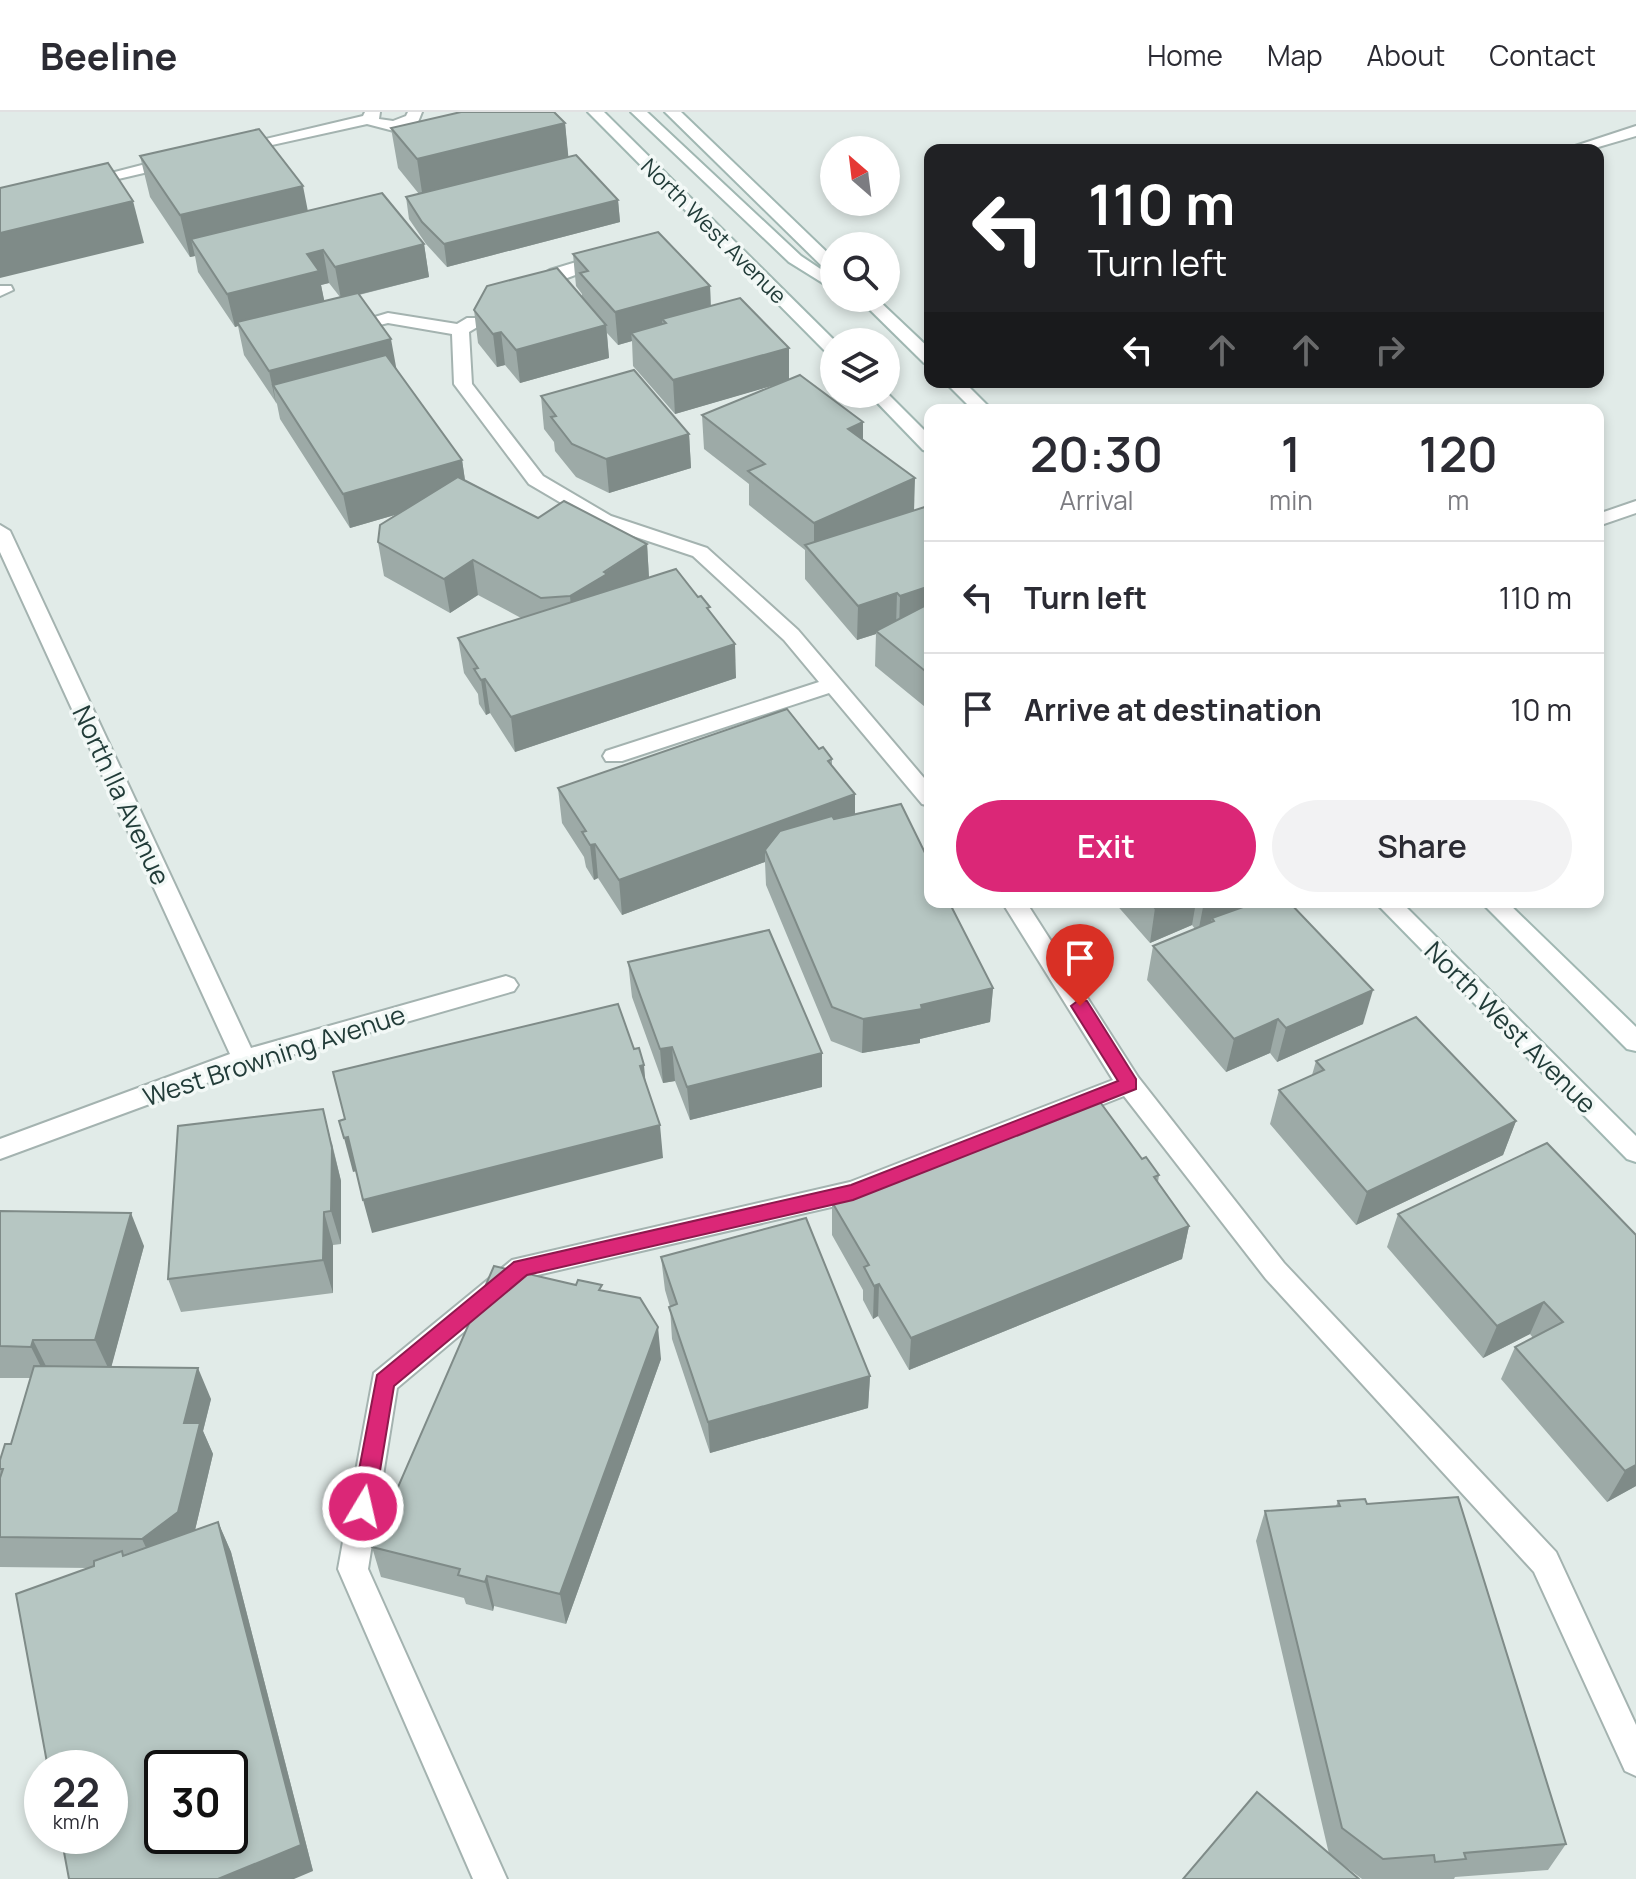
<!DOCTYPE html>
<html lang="en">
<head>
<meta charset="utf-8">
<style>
  body { margin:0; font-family:Manrope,sans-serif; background:#f2f2f3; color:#2b2b33; height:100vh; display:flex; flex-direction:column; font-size:30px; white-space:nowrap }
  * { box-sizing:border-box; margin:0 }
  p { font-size:26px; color:#7c7c81 }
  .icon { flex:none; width:44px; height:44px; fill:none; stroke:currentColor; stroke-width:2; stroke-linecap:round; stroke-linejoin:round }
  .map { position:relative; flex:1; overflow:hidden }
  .sheet { position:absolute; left:924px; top:292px; width:680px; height:504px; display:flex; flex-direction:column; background:#fff; border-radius:16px; box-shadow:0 4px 12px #0003 }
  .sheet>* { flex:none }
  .hud { position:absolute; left:924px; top:32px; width:680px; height:244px; border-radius:16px; box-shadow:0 4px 12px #0003; background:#202124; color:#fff; overflow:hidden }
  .needle { width:52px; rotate:332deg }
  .buttons { position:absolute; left:820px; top:24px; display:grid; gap:16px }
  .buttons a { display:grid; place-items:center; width:80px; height:80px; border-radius:50%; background:#fff; box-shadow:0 4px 12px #0003; font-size:40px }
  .speed { position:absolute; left:24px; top:1638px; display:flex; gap:16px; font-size:40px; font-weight:700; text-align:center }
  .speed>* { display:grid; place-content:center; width:104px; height:104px; border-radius:50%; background:#fff; box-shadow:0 4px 12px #0003; line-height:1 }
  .speed small { font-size:20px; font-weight:400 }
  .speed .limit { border:4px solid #111; border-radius:12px; background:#fff; color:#111 }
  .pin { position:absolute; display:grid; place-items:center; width:68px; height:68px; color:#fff; margin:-82px -34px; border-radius:50% 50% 50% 0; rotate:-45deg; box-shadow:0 0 8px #0007 }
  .pin .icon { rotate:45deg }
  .me { position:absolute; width:88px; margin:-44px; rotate:9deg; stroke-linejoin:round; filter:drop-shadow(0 0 6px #0008) }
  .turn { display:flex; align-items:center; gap:28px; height:168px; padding:0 32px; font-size:36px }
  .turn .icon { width:104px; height:104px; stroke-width:2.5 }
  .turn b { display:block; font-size:56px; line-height:68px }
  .lanes { display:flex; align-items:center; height:76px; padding:0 32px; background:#0003; justify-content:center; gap:40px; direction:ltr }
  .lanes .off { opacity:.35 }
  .eta { display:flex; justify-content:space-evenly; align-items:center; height:136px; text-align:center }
  .eta b { font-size:48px; font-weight:600; line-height:56px }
  .cta { display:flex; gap:16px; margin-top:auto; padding:16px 32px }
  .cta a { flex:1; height:92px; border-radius:48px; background:#db2777; color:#fff; font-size:32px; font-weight:600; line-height:92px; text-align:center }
  .cta a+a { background:#f2f2f3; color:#2b2b33 }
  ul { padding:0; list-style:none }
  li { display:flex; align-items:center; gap:24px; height:112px; padding:0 32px; border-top:2px solid #e1e1e2 }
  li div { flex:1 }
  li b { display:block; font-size:30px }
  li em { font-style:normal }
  header { display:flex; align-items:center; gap:48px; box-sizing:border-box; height:112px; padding:0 40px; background:#fff; border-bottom:2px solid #e1e1e2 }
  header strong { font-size:38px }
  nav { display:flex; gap:44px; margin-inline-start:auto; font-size:28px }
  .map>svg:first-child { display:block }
</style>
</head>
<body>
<header>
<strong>Beeline</strong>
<nav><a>Home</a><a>Map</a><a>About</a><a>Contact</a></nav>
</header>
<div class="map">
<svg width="1636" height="1767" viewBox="0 0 1636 1767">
  <rect width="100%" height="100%" fill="#e1ebe8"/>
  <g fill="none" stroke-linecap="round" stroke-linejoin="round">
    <g stroke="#a4b3b0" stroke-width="4">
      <g id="lane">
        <path d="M365,0H380L379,7L393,9L406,4L408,0H422L418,10L394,19L367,12L236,41L228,36L363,4Z"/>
        <path d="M173,45L181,50L178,53L84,75L76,70Z"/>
      </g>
    </g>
    <g stroke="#a4b3b0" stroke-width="4">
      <g id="street">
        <path d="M1636,14V24L1588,38H1563Z"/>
        <path d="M606,141L614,146L612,149C597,154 535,180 527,179L525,175L550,158Z"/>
        <path d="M0,174H11L13,178L0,184Z"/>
        <path d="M388,201L457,212L467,206H479V214L469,220L472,272L543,364L611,404L707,436L798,518L930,673V694L922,692L829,581L622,649H606L603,644L606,639L819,570L784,528L693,444L597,412L529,372L454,272L452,222L388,211L347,221L338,216Z"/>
        <path d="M1636,389V401L1598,414V402Z"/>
        <path d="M0,413L10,419L251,936L506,864L514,867L518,873L514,879L250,955L0,1047V1027L230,942L0,440Z"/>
        <path d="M1002,790H1026L1138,965L1284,1151L1556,1440L1636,1613V1664L1625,1659L1534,1460L1266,1167L1124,984L853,1090L529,1165L397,1276L368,1457L507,1767H473L338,1457L374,1261L512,1148L850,1070L1113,968Z"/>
      </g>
    </g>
    <g stroke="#a0b7b2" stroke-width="4">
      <g id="secondary">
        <path d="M588,0H604L836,230L834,243L828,242Z"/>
        <path d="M631,0H647L801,144L834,166V178L789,150Z"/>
        <path d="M665,0H681L834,147V161L828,160Z"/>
        <path d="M858,186H876L930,237V252L924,251Z"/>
        <path d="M945,270H964L992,298H973Z"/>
        <path d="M886,280L930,324V340L923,338L869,282Z"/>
        <path d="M1375,790H1401L1636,1024V1050L1627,1047Z"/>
        <path d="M1481,790H1507L1636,915V939L1627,937Z"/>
      </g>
    </g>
    <use href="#lane" fill="#fff" fill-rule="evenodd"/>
    <use href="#street" fill="#fff" fill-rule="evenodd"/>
    <use href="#secondary" fill="#fff" fill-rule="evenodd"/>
  </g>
  <g fill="#9daaa7" fill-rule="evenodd">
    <path d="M565,11L568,45L618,88L620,110L447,155L426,132L409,107L406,85L419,82L398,56L391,16Z"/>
    <path d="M140,44L308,99L424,132L429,165L359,183L397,258L462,348L465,368L538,406L647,432L649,466L710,500L736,566L515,640L490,601L486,603L479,592L478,582L464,561L458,526L521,506L478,483L450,501L384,464L378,430L398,402L350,416L280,307L277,292L244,243L238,214L235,215L198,160L195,144L190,145L150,85ZM329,171L340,185L324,189L321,173Z"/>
    <path d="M573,142L710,174L711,194L789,267L863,310V328L914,398L930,396V599L875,554L876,522L857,528L805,467V438L749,393V372L704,337L702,303L777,272L675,302L633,254L632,229L618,233L607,221L609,246L520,271L505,253L497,255L478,231L474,198L582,185V182L576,174Z"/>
    <path d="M541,284L689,322L691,356L609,381L576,365L555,339L554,330L544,317Z"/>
    <path d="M819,637L832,647V654L855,702L993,876L990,910L920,927V931L862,941L831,929L766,773L765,750L622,803L598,766L594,768L586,755L584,745L562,711L558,676Z"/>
    <path d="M1114,790H1289L1363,912L1277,950L1270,941L1226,960L1147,868L1153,834L1195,817L1192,813L1150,831Z"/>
    <path d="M628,850L822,975L690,1008L675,969L663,971L632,885Z"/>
    <path d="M1316,949L1516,1009L1503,1043L1356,1113L1270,1012L1279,978L1312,963Z"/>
    <path d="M332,1031L341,1069V1132L333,1133V1181L181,1200L168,1167Z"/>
    <path d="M1547,1031L1636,1374L1607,1390L1501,1267L1515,1235L1533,1226L1530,1222L1483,1246L1387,1135L1398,1102Z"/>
    <path d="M1142,1047L1159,1063L1158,1070L1189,1114L1182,1147L909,1258L878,1204L873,1207L863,1188V1178L832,1123V1090Z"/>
    <path d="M0,1099L144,1134L111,1255L211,1287L203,1319L213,1342L195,1418L218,1410L231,1440L313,1759L89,1456L0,1455V1348L11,1332L31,1266H0Z"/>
    <path d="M661,1145L870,1264L868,1296L710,1341L672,1227L670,1195L665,1178Z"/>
    <path d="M602,1178L661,1247L566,1512L494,1494L493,1499L466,1492L464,1486L381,1465L372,1435Z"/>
    <path d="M1338,1389L1367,1392L1566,1732L1548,1758L1455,1765L1454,1767H1362L1329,1742L1256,1429L1265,1399L1336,1394Z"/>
  </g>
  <g fill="#7f8b88">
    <path d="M565,11L569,51L423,87L417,47Z"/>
    <path d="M303,74L311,115L191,127L195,144L190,145L180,103Z"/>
    <path d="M618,88L620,110L447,155L444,132Z"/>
    <path d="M133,89L144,131L0,166V121Z"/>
    <path d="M424,132L429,165L341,187L335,155Z"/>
    <path d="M323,138L329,171L321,173L325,192L237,210L238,214L235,215L227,182L307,142Z"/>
    <path d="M710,174L711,207L666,211L662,207L663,220L631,221L632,229L618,233L615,200Z"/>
    <path d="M606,213L609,246L520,271L516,238Z"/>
    <path d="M501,220L505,253L497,255L493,222Z"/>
    <path d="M391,227L397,260L273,273L276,292L269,259Z"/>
    <path d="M789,236V269L675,302L673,268Z"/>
    <path d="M863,310V344L848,317Z"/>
    <path d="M689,322L691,356L609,381L606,347Z"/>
    <path d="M462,348L467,382L350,416L343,382Z"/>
    <path d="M915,366L914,400L814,445V411Z"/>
    <path d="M647,432L649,466L573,518L570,484Z"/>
    <path d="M473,448L478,483L450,501L444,467Z"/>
    <path d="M930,474V508L899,518L900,484Z"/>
    <path d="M897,481L896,515L876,519V522L857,528L858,494Z"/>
    <path d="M735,532L736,566L515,640L511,605Z"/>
    <path d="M485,567L490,601L486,603L481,568Z"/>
    <path d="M855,682V717L765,738V750L622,803L619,768Z"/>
    <path d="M595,732L598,766L594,768L590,733Z"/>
    <path d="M1171,790H1196L1192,813L1150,831L1155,796Z"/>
    <path d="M1204,790H1273L1212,806L1210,816L1198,821Z"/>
    <path d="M993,876L990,910L920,927V931L862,941L863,907Z"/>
    <path d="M1373,878L1363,912L1277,950L1286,916Z"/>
    <path d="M1278,907L1270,941L1226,960L1234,927Z"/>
    <path d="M672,935L675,969L663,971L660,937Z"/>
    <path d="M822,941V975L690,1008L687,975Z"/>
    <path d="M644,953L647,987L640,954Z"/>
    <path d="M323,997L341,1069V1132L331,1099Z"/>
    <path d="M1516,1009L1503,1043L1356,1113L1367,1080Z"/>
    <path d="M660,1013L663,1046L372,1121L363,1088Z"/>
    <path d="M348,1025L357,1059L353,1060L344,1026Z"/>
    <path d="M324,1100L333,1133V1181L323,1148Z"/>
    <path d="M131,1101L144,1134L110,1260L95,1228Z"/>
    <path d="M1189,1114L1182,1147L909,1258L911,1226Z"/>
    <path d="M879,1172L878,1204L873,1207L874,1174Z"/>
    <path d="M1544,1190L1530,1222L1483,1246L1497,1214Z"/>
    <path d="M658,1215L661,1247L566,1512L560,1482Z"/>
    <path d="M33,1228L49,1260L47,1267L31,1235Z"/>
    <path d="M198,1256L211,1287L203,1319L213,1342L192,1431L156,1457L142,1427L184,1311Z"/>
    <path d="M870,1264L868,1296L710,1341L708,1310Z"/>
    <path d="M1636,1353V1374L1607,1390L1625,1359Z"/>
    <path d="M218,1410L231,1440L313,1759L294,1767H218Z"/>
    <path d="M487,1464L494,1494L493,1499L485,1470Z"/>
  </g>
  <g fill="#b6c6c2" stroke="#7f8b88" stroke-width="2" fill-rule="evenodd">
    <path d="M461,0H554L565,11L417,47L391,16Z"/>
    <path d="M259,17L303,74L180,103L140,44Z"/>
    <path d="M576,43L618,88L444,132L422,110L406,85Z"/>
    <path d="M108,51L133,89L0,121V76Z"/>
    <path d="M382,81L424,132L335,155L323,138L307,142L319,159L227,182L191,127Z"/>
    <path d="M658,120L710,174L615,200L580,161L588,159L573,142Z"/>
    <path d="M557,156L606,213L516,238L501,220L493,222L474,198L487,174Z"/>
    <path d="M358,181L391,227L269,259L237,210Z"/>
    <path d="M740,186L789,236L673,268L631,221L666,211L662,207Z"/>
    <path d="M386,243L462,348L343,382L273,273Z"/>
    <path d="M634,258L689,322L606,347L572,332L551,305L556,304L541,284Z"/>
    <path d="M800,263L863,310L848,317L915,366L814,411L748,359L765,352L702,303Z"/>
    <path d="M458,365L538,406L564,389L647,432L604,460L607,462L570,484L541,486L473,448L444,467L378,430L380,413Z"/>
    <path d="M928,394L930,396V474L900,484L897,481L858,494L805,433Z"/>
    <path d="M676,457L698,485L701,484L710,495L707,496L735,532L511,605L485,567L481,568L474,557L478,556L458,526Z"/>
    <path d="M930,491V563L876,519Z"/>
    <path d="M787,597L819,637L823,635L832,647L828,649L855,682L619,768L595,732L590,733L582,720L586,719L558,676Z"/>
    <path d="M901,692L930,751V790H949L993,876L921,893L922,897L863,907L832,895L765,738L780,719L832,704L834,707Z"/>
    <path d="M1150,790H1171L1155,796Z"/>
    <path d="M1257,790H1289L1373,878L1286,916L1278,907L1234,927L1153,834L1214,809L1212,806Z"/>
    <path d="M769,818L822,941L687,975L672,935L660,937L628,850Z"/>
    <path d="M618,892L634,937L639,936L644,953L640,954L660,1013L363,1088L348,1025L344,1026L339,1009L345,1007L333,960Z"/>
    <path d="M1416,905L1516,1009L1367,1080L1279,978L1324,958L1316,949Z"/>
    <path d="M1100,990L1142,1047L1146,1045L1159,1063L1154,1065L1189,1114L911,1226L879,1172L874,1174L864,1155L869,1153L832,1090Z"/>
    <path d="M323,997L332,1036L331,1099L324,1100L323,1148L168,1167L178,1014Z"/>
    <path d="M1547,1031L1636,1123V1353L1625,1359L1515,1235L1563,1210L1544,1190L1497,1214L1398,1102Z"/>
    <path d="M0,1099L131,1101L95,1228H33L31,1235L0,1234Z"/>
    <path d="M806,1106L870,1264L708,1310L669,1195L677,1192L661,1145Z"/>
    <path d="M494,1154L576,1173L578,1168L602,1173L599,1178L640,1186L658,1215L560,1482L487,1464L485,1470L458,1463L460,1457L372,1435Z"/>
    <path d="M34,1254L198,1256L184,1311H200L178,1400L142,1427L0,1425V1366L3,1357H0V1348L5,1332H11Z"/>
    <path d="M1458,1385L1566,1732L1464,1741L1466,1747L1435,1750L1434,1743L1383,1747L1342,1716L1265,1399L1340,1394L1338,1389L1365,1387L1367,1392Z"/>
    <path d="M218,1410L301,1733L218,1767H69L61,1724H110V1656H48L16,1482L94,1454V1449L122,1439L123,1444ZM162,1656H230V1724H162Z"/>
    <path d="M1257,1680L1359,1767H1183Z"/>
  </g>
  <path fill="#db2777" stroke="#8e194d" stroke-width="2" d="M1080,887L1087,889L1136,967V977L853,1088L527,1163L394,1274L374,1395L371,1402L363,1405L355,1402L352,1395L377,1263L514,1150L851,1073L1118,969L1071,894Z"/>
  <g text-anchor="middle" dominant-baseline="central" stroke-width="7" stroke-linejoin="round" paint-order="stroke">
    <g font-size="22" fill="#223c39" stroke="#f2f8f6">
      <text transform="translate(714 119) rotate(45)">North West Avenue</text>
    </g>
    <g font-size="26" fill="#223c39" stroke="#f2f8f6">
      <text transform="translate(122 683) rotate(65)">North Ila Avenue</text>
      <text transform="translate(1511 915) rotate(45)">North West Avenue</text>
      <text transform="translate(274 943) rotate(-18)">West Browning Avenue</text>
    </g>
  </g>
</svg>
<div class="buttons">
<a><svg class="needle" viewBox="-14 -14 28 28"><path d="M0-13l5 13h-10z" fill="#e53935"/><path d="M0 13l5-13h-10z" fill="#7c7c81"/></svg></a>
<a><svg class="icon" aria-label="search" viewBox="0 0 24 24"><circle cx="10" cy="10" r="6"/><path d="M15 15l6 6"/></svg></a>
<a><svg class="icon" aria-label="layers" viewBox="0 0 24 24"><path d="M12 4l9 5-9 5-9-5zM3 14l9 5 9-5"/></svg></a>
</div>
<div class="speed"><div>22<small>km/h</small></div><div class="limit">30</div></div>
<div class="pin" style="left:1080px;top:894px;background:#d93025"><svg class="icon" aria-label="arrive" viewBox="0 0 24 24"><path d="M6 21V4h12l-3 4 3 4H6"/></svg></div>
<svg class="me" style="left:363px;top:1395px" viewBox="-20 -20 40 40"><circle r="17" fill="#db2777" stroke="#fff" stroke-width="3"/><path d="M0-11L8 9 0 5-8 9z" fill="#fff"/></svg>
<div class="hud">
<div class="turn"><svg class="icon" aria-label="left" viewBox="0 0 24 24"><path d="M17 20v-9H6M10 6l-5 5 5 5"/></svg><div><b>110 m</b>Turn left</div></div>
<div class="lanes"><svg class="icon" aria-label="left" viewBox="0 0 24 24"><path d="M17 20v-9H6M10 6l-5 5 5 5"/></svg><svg class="icon off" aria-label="ahead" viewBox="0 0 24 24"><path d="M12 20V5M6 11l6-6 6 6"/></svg><svg class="icon off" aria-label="ahead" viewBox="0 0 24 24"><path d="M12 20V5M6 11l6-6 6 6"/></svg><svg class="icon off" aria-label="right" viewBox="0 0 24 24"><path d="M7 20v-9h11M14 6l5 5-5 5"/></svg></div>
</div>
<section class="sheet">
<div class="eta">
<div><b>20:30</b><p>Arrival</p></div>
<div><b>1</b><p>min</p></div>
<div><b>120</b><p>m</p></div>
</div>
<ul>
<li><svg class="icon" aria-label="left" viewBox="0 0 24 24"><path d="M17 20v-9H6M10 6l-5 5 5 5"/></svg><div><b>Turn left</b></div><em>110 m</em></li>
<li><svg class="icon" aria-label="arrive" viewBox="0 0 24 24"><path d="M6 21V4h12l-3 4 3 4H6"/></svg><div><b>Arrive at destination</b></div><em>10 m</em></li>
</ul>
<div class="cta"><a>Exit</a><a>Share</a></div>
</section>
</div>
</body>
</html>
